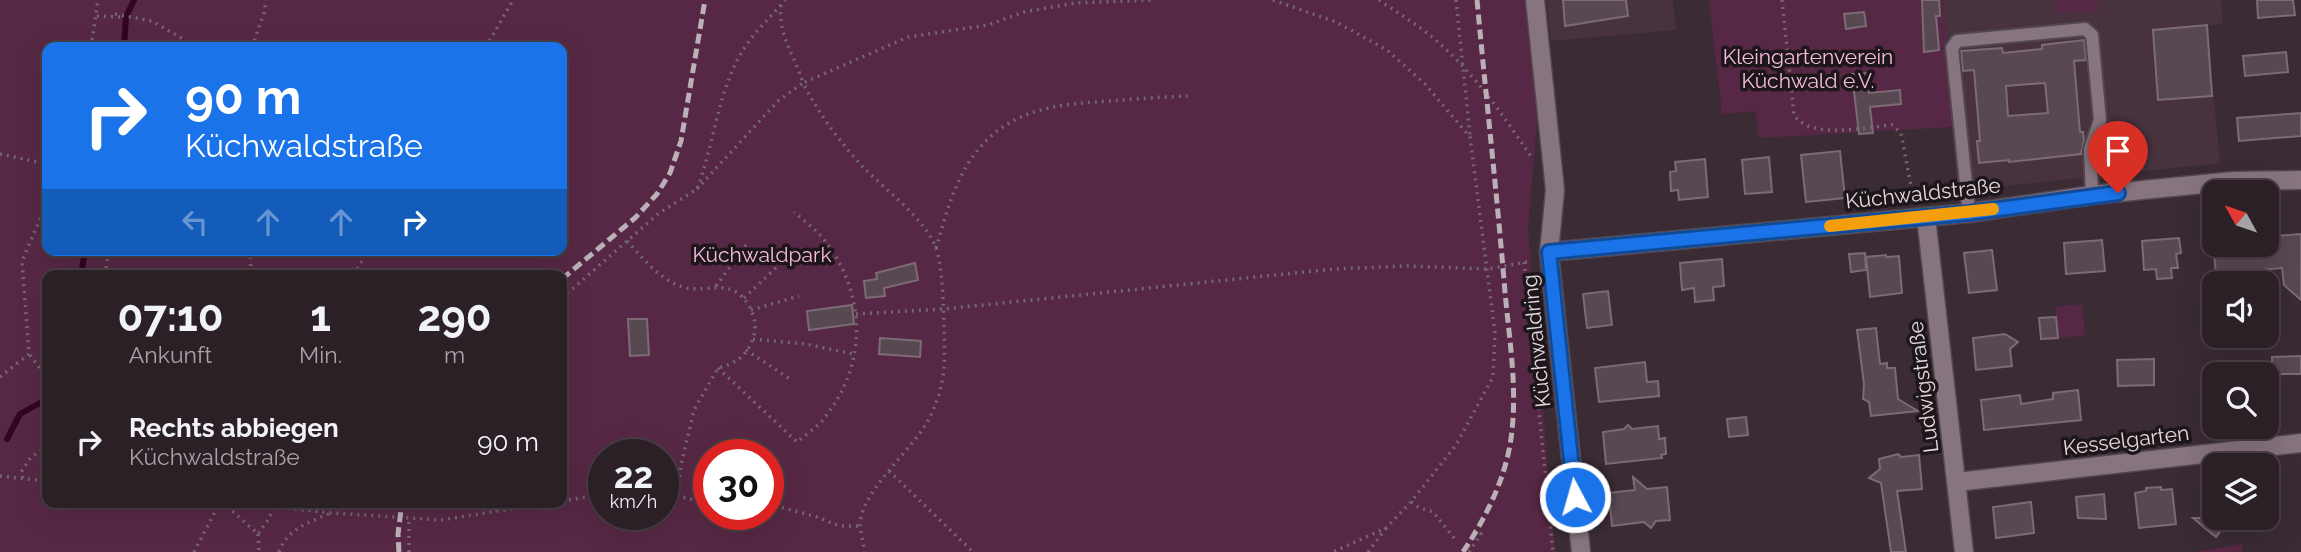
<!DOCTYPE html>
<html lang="de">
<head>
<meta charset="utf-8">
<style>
  body { margin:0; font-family:Raleway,sans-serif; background:#34282f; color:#f1f3f6; height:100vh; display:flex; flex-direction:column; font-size:26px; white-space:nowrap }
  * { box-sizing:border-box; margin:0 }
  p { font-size:23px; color:#a6a3a7 }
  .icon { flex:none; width:38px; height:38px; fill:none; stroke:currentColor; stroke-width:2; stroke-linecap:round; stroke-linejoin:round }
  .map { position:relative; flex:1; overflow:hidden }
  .panel { position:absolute; left:42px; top:270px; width:525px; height:238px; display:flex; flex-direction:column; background:#2c2027; border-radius:14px; box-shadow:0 7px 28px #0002,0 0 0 2px #483e44 }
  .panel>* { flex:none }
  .hud { position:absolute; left:42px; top:42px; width:525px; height:214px; border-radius:14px; box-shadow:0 7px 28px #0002,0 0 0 2px #483e44; background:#1a73e8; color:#fff; overflow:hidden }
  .needle { width:46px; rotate:310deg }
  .tools { position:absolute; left:2202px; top:180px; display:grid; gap:14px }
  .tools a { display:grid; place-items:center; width:77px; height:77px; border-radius:14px; background:#2c2027; box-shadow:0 7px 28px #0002,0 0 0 2px #483e44; font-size:35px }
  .speed { position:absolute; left:588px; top:439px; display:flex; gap:14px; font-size:35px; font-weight:700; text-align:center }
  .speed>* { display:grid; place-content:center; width:91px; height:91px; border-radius:50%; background:#2c2027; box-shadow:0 7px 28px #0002,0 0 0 2px #483e44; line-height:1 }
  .speed small { font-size:18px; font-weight:400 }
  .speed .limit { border:10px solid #d22; background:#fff; color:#111 }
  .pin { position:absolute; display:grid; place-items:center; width:60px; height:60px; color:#fff; margin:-72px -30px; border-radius:50% 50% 50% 0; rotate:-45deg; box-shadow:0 0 7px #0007 }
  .pin .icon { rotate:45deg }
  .me { position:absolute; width:77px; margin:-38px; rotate:354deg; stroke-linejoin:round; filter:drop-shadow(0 0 5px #0008) }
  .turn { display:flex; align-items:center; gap:24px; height:147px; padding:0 28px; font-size:32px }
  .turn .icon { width:91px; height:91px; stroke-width:2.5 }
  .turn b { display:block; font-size:49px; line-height:60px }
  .lanes { display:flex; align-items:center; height:66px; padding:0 28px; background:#0003; justify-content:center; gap:35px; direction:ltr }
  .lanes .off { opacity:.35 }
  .eta { display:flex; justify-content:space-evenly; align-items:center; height:119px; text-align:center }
  .eta b { font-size:42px; font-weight:700; line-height:49px }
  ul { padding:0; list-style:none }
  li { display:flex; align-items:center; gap:21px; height:105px; padding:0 28px }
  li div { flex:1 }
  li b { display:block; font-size:26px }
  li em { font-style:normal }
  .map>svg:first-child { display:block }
</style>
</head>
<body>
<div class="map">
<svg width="2301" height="552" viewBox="0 0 2301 552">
  <rect width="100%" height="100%" fill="#3a2b34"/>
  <g fill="#47323e">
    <path d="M1547,0H1673L1676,30L1551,41Z"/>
    <path d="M1943,0H2221L2223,24L2207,26L2220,163L1960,191Z"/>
  </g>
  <g fill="#572845" fill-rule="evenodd">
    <path d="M0,0H1527L1538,109L1528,229L1555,552H0ZM47,47H562V250H47ZM47,275H562V502H47ZM604,455H663V514H604ZM709,455H768V514H709Z"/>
    <path d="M1709,0H1943L1954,127L1758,138L1756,111L1722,114Z"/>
    <path d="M2055,0H2097L2098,11L2056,14Z"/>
    <path d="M2082,304L2085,335L2058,338L2055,307Z"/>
    <path d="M2242,544V552H2194Z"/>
  </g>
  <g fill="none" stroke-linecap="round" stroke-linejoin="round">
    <g stroke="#330424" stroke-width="6">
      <path d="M124,47L126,17L134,0"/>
      <path d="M81,275L85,250"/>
      <path d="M7,439L20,414L47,399"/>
    </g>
  </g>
  <g fill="#584851" stroke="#7c6b75" stroke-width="2" fill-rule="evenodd">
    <path d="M1563,0H1626L1628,16L1565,26Z"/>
    <path d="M1922,0H1939L1940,16H1936L1939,50L1924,52Z"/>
    <path d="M2257,0H2293L2295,15L2258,18Z"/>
    <path d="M1864,12L1866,26L1846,29L1844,14Z"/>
    <path d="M2207,25L2212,96L2158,100L2153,30Z"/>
    <path d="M2084,40L2086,60L2074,61L2080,132H2083L2084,140L2081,154L2009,162V160L1979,163L1977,141H1980L1974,70L1963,71L1961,51L2002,48L2003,53L2042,49V45ZM2045,83L2048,113L2008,116L2006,86Z"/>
    <path d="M2286,52L2288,72L2245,76L2243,56Z"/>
    <path d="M1867,73L1869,93L1900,90L1901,104L1870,107L1873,133L1859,134L1852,74Z"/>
    <path d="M2301,113V136L2239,141L2237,118Z"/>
    <path d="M1840,151L1845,198L1806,202L1801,155Z"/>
    <path d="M1769,157L1772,192L1745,194L1742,160Z"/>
    <path d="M1705,159L1708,197L1679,200L1678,190L1671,191L1670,172L1676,171L1675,162Z"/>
    <path d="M2301,234V300L2284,285L2282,268L2216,274L2213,245H2266V237Z"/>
    <path d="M2179,238L2181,253L2176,254L2178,268H2171L2172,278L2157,279L2156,269L2144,270L2142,241Z"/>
    <path d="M2102,240L2105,271L2066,274L2064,243Z"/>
    <path d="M1992,250L1997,290L1969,293L1964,253Z"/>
    <path d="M1865,253L1866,270L1851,272L1849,254Z"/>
    <path d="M1886,255V257L1899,256L1902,293L1870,297L1866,257Z"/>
    <path d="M1722,259L1724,286L1713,287L1714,300L1695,302L1694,288L1682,290L1680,263Z"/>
    <path d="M915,263L918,280L884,288L885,296L866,298L864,281L877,279L876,273Z"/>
    <path d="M1608,291L1612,325L1587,328L1583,294Z"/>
    <path d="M852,305L854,324L809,330L807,311Z"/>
    <path d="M2056,317L2058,338L2041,339L2039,318Z"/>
    <path d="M628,319H647L649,355L630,356Z"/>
    <path d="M1876,328L1880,364L1887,363V368H1895L1898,399L1918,411L1871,416L1869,402L1863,399L1864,384L1857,330Z"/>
    <path d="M2005,334L2018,342L2010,349L2012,366L1976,370L1973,338Z"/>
    <path d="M880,338L921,341L920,357L879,354Z"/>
    <path d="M2301,356V374H2272V357Z"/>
    <path d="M2154,359V385L2118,386L2117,360Z"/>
    <path d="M1645,362L1647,382L1658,381L1659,396L1599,402L1595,368Z"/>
    <path d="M2078,390L2081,420L1984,430L1981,400L2020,395L2021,404L2053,399V393Z"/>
    <path d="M1746,417L1748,435L1729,437L1727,419Z"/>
    <path d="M1628,425L1632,429L1658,426L1659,439L1665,438L1666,454L1661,455L1662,458L1606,464L1603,432L1624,429Z"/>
    <path d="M1898,454L1901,457L1919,455L1922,489L1897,491L1906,552H1891L1881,483L1869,478L1880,469L1879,459Z"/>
    <path d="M1633,477L1647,489L1667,487L1670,520L1656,521L1651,528L1644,522L1612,526L1609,493L1635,490Z"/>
    <path d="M2161,487V490L2172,489L2176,524L2139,528L2135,493L2146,491V488Z"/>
    <path d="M2104,494L2106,519L2078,518L2076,497Z"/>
    <path d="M2031,502L2034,533L1996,538L1993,507Z"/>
    <path d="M2193,518H2230L2216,537Z"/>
  </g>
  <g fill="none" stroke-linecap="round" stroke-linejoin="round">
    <g stroke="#53474e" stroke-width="16">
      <path id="service" d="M1969,213L1952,48L1957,41L2085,29L2092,35L2100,120L2090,149L2092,195"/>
    </g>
    <g stroke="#53474e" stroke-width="21">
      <g id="minor">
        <path d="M1535,0L1555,190L1549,252L1581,552"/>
        <path d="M1926,217L1964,552"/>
        <path d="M1549,252L1969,213L2092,195L2234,181L2301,180"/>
        <path d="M1957,482L2301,443"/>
      </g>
    </g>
    <g stroke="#74676e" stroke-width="3.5" stroke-dasharray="2 5" stroke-linecap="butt">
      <path d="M1273,0L1336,22L1387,50L1425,84L1470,137L1495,333L1493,377L1456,445L1411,502L1386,528L1333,552"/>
      <path d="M1379,0C1397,12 1416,24 1432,37C1473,71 1503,115 1532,158"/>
      <path d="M1456,0L1470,135"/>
      <path d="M1782,0L1794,115C1811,140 1865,127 1892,125L1901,133L1914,202"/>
      <path d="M781,5C778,37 794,53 803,83L908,37L988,25L1024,12L1075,3L1152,0"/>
      <path d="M115,14L152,21L197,47"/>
      <path d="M97,16L120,17"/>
      <path d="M91,47L98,0"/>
      <path d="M252,47L264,13L266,0"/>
      <path d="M486,47L513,0"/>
      <path d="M0,154L47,164"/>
      <path d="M697,189L778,101L803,83C819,114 841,144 865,169C887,191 925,219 936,248C942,264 944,308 944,327C945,363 946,382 931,415C916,448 860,490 860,526C861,535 864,543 864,552"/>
      <path d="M627,241C643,258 658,278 680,286C705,296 730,274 749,306C755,316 757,327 753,338C748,355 735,364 718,368L694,410L681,465L677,495"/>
      <path d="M936,248C945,218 953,186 971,159C1006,109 1052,105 1108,101C1134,99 1161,97 1188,96"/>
      <path d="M250,250L251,275"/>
      <path d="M1524,262L1553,552"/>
      <path d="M105,275L109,250"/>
      <path d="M354,275L368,250"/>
      <path d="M716,286L746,245"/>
      <path d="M562,298L658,214L697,189C714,145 718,90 743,50C755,31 771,17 785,0"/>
      <path d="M744,298L780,264"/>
      <path d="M751,310L799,296"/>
      <path d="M856,314L944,309L1334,269L1408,266L1488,269L1532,261"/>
      <path d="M753,339L805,344L854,354"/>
      <path d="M746,350L790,379"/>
      <path d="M30,355L47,378"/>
      <path d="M718,368L797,442C806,434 818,427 825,417C869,362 866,291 822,237C814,228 803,220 794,212"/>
      <path d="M0,377L29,354L22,261L47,203"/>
      <path d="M889,471L973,552"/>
      <path d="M0,476L47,481"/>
      <path d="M23,478L21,472L31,457L47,447"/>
      <path d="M663,492L709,504"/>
      <path d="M562,501L604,494"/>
      <path d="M222,502L258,534L268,520L275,506"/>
      <path d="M232,502L331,513L441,520L555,502"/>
      <path d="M495,502L497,512"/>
      <path d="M1411,502L1420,508L1433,512L1455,539"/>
      <path d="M768,507H780L817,517L839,526H860"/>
      <path d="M258,534L259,552"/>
      <path d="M194,552L220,502"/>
      <path d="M279,552C288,528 308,523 331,513"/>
      <path d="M409,552V519"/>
      <path d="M1368,552L1386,528"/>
      <path d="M1469,552L1481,534L1472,529L1471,531"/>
    </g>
    <use href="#service" stroke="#86747e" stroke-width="12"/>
    <use href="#minor" stroke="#86747e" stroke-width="18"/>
    <g stroke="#bbb0b6" stroke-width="5" stroke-dasharray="10 5" stroke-linecap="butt">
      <path d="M562,279L635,218L657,194L670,173L681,141L705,0"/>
      <path d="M399,552L398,534L402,502"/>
      <path d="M1463,552C1487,516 1508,474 1512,430C1517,384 1509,337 1505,292C1497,194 1486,97 1477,0"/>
    </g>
  </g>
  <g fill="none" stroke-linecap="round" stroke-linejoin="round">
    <g stroke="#114b97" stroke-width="18">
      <path id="route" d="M1575,497L1549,252L1969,213L2118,193"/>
    </g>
    <use href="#route" stroke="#1a73e8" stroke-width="12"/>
    <path stroke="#f59e0b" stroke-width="12" d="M1830,226L1993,209"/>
  </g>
  <g text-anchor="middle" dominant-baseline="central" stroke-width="7" stroke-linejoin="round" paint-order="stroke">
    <g font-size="21" fill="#f6badc" stroke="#1d161a">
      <text x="1808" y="56">Kleingartenverein<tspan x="1808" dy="24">Küchwald e.V.</tspan></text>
      <text x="762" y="254">Küchwaldpark</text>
    </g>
    <g font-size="21" fill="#e3d9de" stroke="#1d161a">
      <text transform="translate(1923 193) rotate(-6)">Küchwaldstraße</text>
      <text transform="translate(1536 341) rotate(-96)">Küchwaldring</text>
      <text transform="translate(1923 387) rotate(-97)">Ludwigstraße</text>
      <text transform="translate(2126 440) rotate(-7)">Kesselgarten</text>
    </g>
  </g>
</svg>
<div class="tools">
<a><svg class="needle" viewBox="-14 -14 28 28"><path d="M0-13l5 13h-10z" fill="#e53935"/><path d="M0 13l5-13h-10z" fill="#a6a3a7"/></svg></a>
<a><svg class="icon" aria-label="sound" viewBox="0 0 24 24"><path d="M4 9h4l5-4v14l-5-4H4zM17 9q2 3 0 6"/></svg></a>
<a><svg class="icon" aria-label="search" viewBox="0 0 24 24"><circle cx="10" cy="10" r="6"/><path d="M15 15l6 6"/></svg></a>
<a><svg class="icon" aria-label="layers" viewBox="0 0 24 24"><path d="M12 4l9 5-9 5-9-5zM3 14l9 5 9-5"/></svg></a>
</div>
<div class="speed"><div>22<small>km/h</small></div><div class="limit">30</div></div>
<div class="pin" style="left:2118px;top:193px;background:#d93025"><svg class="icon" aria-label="arrive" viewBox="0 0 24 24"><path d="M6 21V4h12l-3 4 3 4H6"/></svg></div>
<svg class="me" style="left:1575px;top:497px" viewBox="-20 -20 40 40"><circle r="17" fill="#1a73e8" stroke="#fff" stroke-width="3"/><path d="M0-11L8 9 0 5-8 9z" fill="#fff"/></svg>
<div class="hud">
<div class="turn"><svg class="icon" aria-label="right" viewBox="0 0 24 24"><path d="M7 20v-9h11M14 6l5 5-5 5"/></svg><div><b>90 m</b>Küchwaldstraße</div></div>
<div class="lanes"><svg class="icon off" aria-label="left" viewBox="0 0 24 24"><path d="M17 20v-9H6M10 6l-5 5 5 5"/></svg><svg class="icon off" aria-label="ahead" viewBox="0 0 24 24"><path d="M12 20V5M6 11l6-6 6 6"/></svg><svg class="icon off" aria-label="ahead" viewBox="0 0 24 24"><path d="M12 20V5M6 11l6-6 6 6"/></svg><svg class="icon" aria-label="right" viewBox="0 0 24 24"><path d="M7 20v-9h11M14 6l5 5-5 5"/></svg></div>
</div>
<section class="panel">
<div class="eta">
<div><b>07:10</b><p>Ankunft</p></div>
<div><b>1</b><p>Min.</p></div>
<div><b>290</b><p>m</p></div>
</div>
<ul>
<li><svg class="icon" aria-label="right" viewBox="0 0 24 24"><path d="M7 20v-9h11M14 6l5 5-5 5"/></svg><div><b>Rechts abbiegen</b><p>Küchwaldstraße</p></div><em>90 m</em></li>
</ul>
</section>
</div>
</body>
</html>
